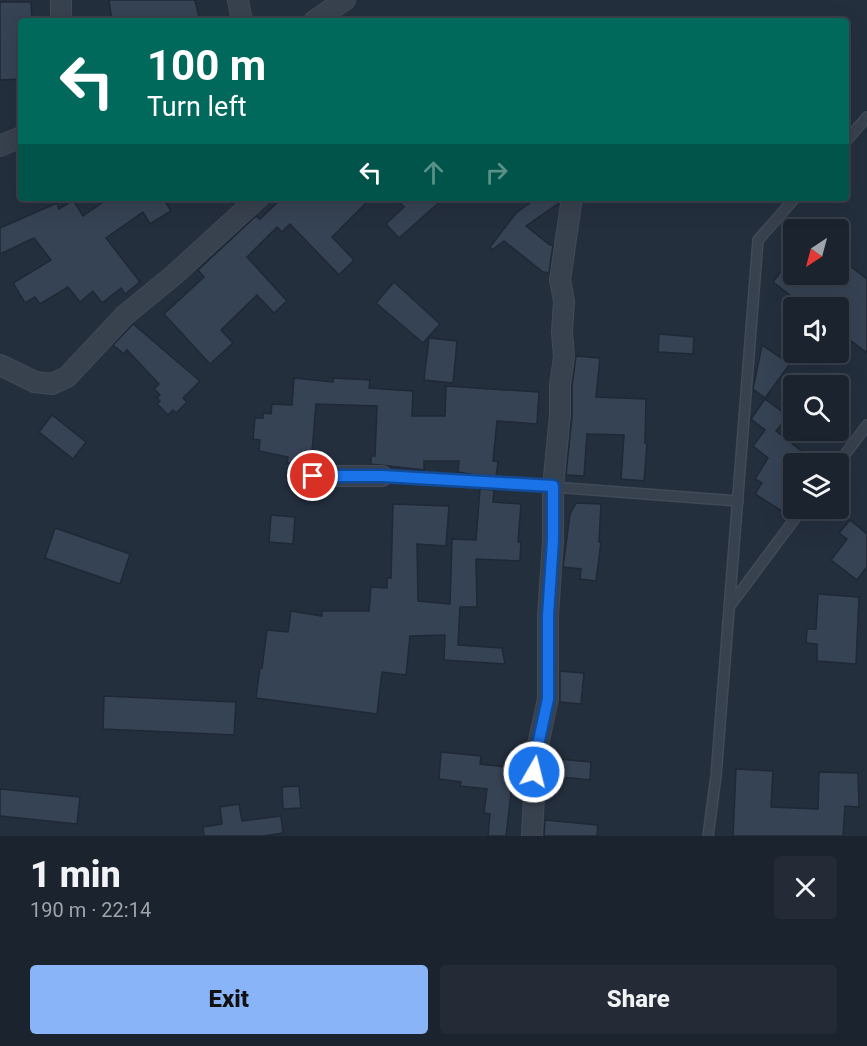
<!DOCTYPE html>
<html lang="en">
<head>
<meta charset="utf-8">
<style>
  body { margin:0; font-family:Roboto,sans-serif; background:#242b36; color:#f1f3f6; height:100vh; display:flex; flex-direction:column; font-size:22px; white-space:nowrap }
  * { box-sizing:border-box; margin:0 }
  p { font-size:20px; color:#a0a4aa }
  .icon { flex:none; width:33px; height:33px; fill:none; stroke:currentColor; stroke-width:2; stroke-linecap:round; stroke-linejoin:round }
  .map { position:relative; height:836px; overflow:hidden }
  .panel { display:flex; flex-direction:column; background:#1b232e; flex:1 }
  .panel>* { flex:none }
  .hud { position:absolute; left:18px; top:18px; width:831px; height:183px; border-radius:6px; box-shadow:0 6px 24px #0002,0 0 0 2px #39404a; background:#00695c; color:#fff; overflow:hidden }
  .needle { width:39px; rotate:216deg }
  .controls { position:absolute; left:783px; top:219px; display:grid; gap:12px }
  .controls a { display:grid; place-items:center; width:66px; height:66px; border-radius:6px; background:#1b232e; box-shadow:0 6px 24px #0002,0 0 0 2px #39404a; font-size:30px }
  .pin { position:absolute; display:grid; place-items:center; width:51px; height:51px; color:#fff; margin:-26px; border:3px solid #fff; border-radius:50%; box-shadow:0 2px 6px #0007 }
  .me { position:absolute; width:66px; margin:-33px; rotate:8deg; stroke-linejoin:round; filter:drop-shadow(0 0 4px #0008) }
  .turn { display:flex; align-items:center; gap:21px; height:126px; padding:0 30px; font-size:27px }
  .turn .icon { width:78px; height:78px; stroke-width:2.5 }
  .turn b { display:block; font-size:42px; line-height:51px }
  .lanes { display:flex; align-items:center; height:57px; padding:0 30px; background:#0003; justify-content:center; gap:30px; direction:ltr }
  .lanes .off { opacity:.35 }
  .round { display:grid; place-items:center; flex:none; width:63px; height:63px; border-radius:6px; background:#242b36 }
  .overview { display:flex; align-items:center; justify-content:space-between; height:102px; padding:0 30px }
  h1 { font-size:36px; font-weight:800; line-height:45px }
  .button { display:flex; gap:12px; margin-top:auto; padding:12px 30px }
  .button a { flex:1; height:69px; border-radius:6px; background:#8ab4f8; color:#111; font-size:24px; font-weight:800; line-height:69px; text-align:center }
  .button a+a { background:#242b36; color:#f1f3f6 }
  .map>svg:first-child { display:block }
</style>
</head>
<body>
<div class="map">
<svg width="867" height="836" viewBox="0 0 867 836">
  <rect width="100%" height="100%" fill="#242f3e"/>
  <g fill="#364354" stroke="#1f2835" stroke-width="1.5">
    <path d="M109,0H195L200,21H112Z"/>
    <path d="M0,2H31L32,21H21V79L0,80Z"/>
    <path d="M109,198H163L171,211L150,224L143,212L106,238L140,282L125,294L121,288L102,303L93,291L80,302L68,287L40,304L35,297L25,303L13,283L51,260L34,238L0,254V228L57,203L59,209L73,200L83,216Z"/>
    <path d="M282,198H371L332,237L354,260L339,275L290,224L282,232L277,227L247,257L287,301L274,313L257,295L221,330L233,343L210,364L164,314L204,277L198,270L256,216L260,219Z"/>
    <path d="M396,198H444L399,238L386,224L404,207Z"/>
    <path d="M537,198H558L559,203L526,226L550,245H553L549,273L543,272L504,241L492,250L490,247L516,213Z"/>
    <path d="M794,254V274H838V257L867,279V353L838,331V308H807L773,282Z"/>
    <path d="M394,282L440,324L423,343L376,303Z"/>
    <path d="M133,324L200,381L183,398L187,402L176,413L173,410L168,415L157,404L160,401L157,398L160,395L154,389L159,384L127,350L124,354L113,345Z"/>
    <path d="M659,334L694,337L693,354L658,352Z"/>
    <path d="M429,338L457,341L453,383L424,380Z"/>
    <path d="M762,345L790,364L765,398L753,389Z"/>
    <path d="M576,356L600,358L596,397L646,399L645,443L647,444L644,481L621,479L624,435L587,434L584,476L566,475L572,416V386Z"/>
    <path d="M294,378L333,382V378L370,380L369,388L413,391L412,416H445L446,386L539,392L537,424L497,421L493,461L498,462L496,477L481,476L458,472L459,461H424V470L371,464V456H375L377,406L316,404L311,464L287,463L288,457L259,451L260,440L253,439L255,418H263V413L271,414L272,404L292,405Z"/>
    <path d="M765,399L788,416L776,431L818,464H794V494L782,511L755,494L762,483L755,479L768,458L753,446L765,430L751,419Z"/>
    <path d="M52,415L86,442L73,459L39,432Z"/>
    <path d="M480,489L494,490L493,502L521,504L518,542H521L520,561L476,559L477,607H460L458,645L502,648L505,664L444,660L445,635L410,636L406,675L382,672L377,714L256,698L260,668H262L267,630L288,632L291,611L322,616V611H369L371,587L387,588V578H391L393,504L449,506L446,546L417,544L418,601L450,604L452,539L476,540Z"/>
    <path d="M576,503L601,504L599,542H601L596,581L580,579L581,569L563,567L570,514Z"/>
    <path d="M271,515L295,517L293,544L269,542Z"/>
    <path d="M850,520L867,534V567L857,580L831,560L847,539L839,533Z"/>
    <path d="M55,528L130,554L120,584L45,558Z"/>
    <path d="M818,594L859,597L856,664L817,661V644L806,643L807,629H816Z"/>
    <path d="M560,671L584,673L581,704L560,702Z"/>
    <path d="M104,696L236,702L234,735L103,729Z"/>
    <path d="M441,752L481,756L480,764L514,768L506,836H488L490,814L484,813L487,789L460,786L461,782L439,779Z"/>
    <path d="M548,758L591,762L590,780L562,777L561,781L547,779Z"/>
    <path d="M736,769L773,771L771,807L818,809L819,772L858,773L859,807L845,806L843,836H733Z"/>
    <path d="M299,786L301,808L283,809L282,787Z"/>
    <path d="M0,789L80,797L77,824L0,816Z"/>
    <path d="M239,804L242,821L281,816L283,833L263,836H204L203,827L222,824L220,807Z"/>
    <path d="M545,820L598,825L597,836H544Z"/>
  </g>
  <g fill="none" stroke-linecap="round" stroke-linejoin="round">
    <g stroke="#414a57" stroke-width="12">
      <g id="service">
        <path d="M846,141L867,117"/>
        <path d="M838,464L867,425"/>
        <path d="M382,476L553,487L738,501"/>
        <path d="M729,607L803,508"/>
        <path d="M708,836L716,776L758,240L795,198"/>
      </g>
    </g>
    <g stroke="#414a57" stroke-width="22">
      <g id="minor">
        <path d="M238,0L242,21"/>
        <path d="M61,21V0"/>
        <path d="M314,21L345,0"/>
        <path d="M0,146L21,137"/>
        <path d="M0,365L35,382L52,384L67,377L125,315L174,275L258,198"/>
        <path d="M313,476H382"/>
        <path d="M532,836L536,754L548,699V616L553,540V487L560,415V385L564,357L562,332L564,301L560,280L571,204L570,198"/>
      </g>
    </g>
    <use href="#service" stroke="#38414e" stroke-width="9"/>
    <use href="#minor" stroke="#38414e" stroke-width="20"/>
  </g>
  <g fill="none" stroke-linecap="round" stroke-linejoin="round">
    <g stroke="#114b97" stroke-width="15">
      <path id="route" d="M313,476H382L553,486V540L548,616V699L536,754L534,772"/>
    </g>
    <use href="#route" stroke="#1a73e8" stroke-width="10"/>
  </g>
</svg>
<div class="controls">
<a><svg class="needle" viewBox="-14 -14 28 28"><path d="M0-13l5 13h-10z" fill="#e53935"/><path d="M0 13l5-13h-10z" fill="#a0a4aa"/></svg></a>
<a><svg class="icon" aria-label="sound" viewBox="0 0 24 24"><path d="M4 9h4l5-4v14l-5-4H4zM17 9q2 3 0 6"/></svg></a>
<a><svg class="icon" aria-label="search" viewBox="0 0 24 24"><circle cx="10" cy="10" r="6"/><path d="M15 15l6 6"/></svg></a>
<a><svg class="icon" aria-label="layers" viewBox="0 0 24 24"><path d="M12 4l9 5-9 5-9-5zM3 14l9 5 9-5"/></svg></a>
</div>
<div class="pin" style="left:313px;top:476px;background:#d93025"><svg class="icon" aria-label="arrive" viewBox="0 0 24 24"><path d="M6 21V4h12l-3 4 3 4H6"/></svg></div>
<svg class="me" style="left:534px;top:772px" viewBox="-20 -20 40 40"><circle r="17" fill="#1a73e8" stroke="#fff" stroke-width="3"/><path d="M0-11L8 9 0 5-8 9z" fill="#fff"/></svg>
<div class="hud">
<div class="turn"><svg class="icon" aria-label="left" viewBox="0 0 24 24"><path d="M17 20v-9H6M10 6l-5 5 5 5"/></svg><div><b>100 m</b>Turn left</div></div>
<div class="lanes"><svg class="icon" aria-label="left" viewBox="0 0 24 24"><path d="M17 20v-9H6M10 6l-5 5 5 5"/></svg><svg class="icon off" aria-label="ahead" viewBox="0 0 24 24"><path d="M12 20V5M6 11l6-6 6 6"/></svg><svg class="icon off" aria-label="right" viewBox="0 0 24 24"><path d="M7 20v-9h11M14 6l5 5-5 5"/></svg></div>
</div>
</div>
<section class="panel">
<div class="overview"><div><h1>1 min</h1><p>190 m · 22:14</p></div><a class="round"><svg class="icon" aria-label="close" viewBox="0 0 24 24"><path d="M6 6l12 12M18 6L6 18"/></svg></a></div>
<div class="button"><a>Exit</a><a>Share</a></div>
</section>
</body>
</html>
